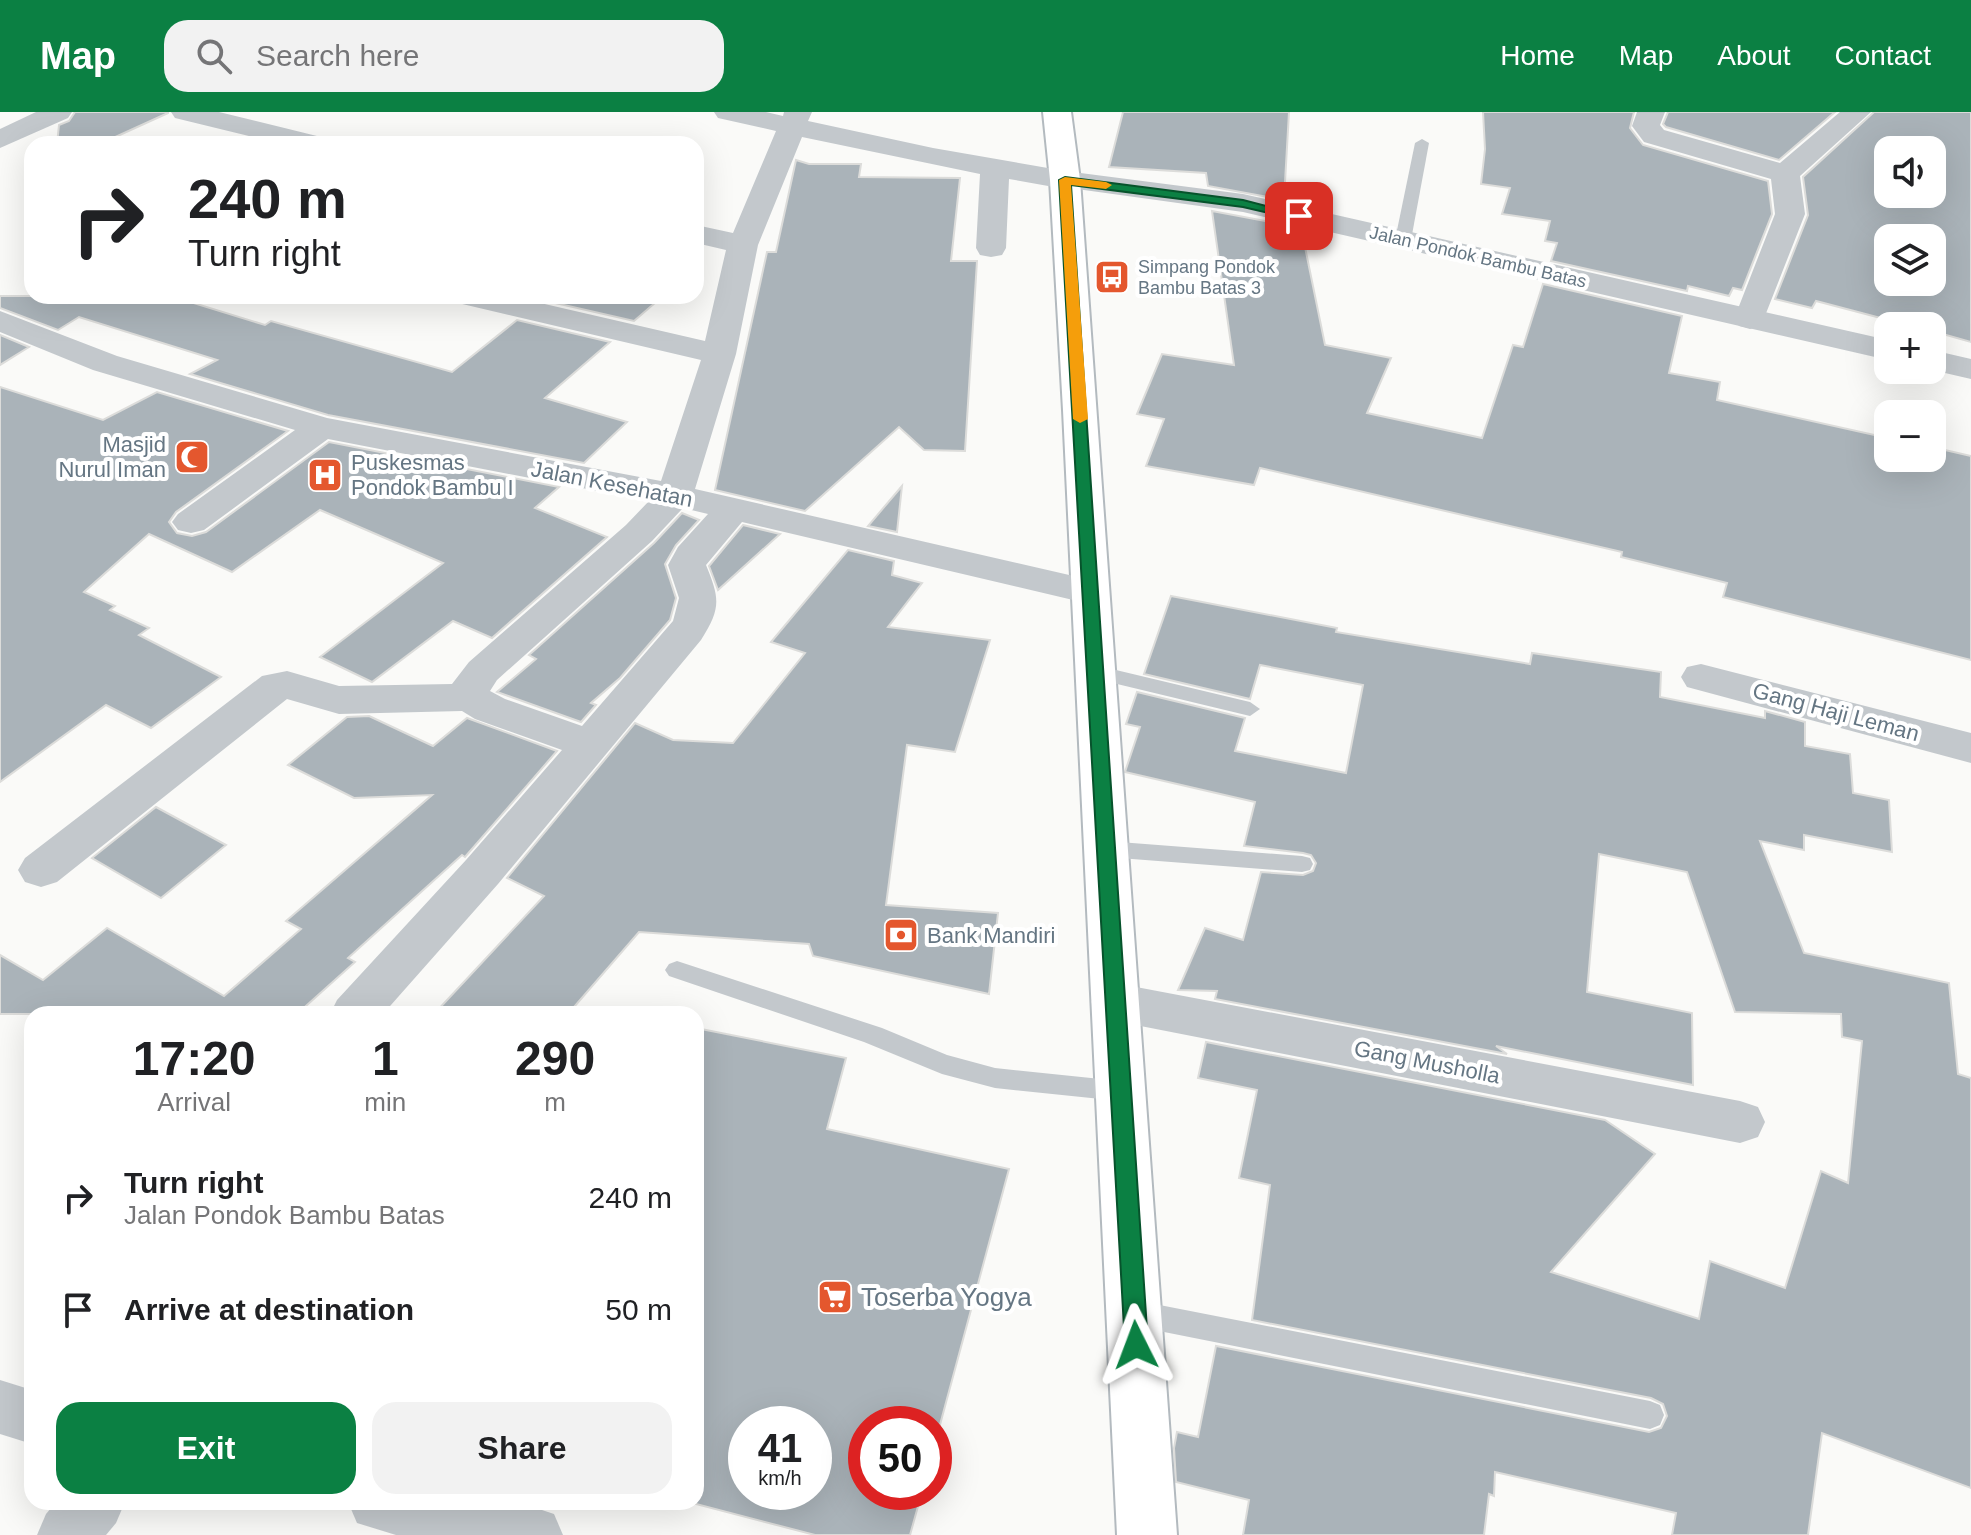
<!DOCTYPE html>
<html lang="en">
<head>
<meta charset="utf-8">
<style>
  body { margin:0; font-family:Arial,sans-serif; background:#f2f2f2; color:#202124; height:100vh; display:flex; flex-direction:column; font-size:30px; white-space:nowrap }
  * { box-sizing:border-box; margin:0 }
  p { font-size:26px; color:#757577 }
  .icon { flex:none; width:44px; height:44px; fill:none; stroke:currentColor; stroke-width:2; stroke-linecap:round; stroke-linejoin:round }
  .map { position:relative; flex:1; overflow:hidden }
  .sheet { position:absolute; left:24px; top:894px; width:680px; height:504px; display:flex; flex-direction:column; background:#fff; border-radius:24px; box-shadow:0 8px 32px #0002 }
  .sheet>* { flex:none }
  .banner { position:absolute; left:24px; top:24px; width:680px; height:168px; border-radius:24px; box-shadow:0 8px 32px #0002; background:#fff; color:#202124; overflow:hidden }
  .tools { position:absolute; left:1874px; top:24px; display:grid; gap:16px }
  .tools a { display:grid; place-items:center; width:72px; height:72px; border-radius:16px; background:#fff; box-shadow:0 8px 32px #0002; font-size:40px }
  .speed { position:absolute; left:728px; top:1294px; display:flex; gap:16px; font-size:40px; font-weight:700; text-align:center }
  .speed>* { display:grid; place-content:center; width:104px; height:104px; border-radius:50%; background:#fff; box-shadow:0 8px 32px #0002; line-height:1 }
  .speed small { font-size:20px; font-weight:400 }
  .speed .limit { border:12px solid #d22; background:#fff; color:#111 }
  .pin { position:absolute; display:grid; place-items:center; width:68px; height:68px; color:#fff; margin:-34px; border-radius:16px; box-shadow:0 4px 12px #0006 }
  .me { position:absolute; width:88px; margin:-44px; rotate:357deg; stroke-linejoin:round; filter:drop-shadow(0 0 6px #0008) }
  .turn { display:flex; align-items:center; gap:28px; height:168px; padding:0 32px; font-size:36px }
  .turn .icon { width:104px; height:104px; stroke-width:2.5 }
  .turn b { display:block; font-size:56px; line-height:68px }
  .eta { display:flex; justify-content:space-evenly; align-items:center; height:136px; text-align:center }
  .eta b { font-size:48px; font-weight:700; line-height:56px }
  .button { display:flex; gap:16px; margin-top:auto; padding:16px 32px }
  .button a { flex:1; height:92px; border-radius:24px; background:#0b8043; color:#fff; font-size:32px; font-weight:700; line-height:92px; text-align:center }
  .button a+a { background:#f2f2f2; color:#202124 }
  ul { padding:0; list-style:none }
  li { display:flex; align-items:center; gap:24px; height:112px; padding:0 32px }
  li div { flex:1 }
  li b { display:block; font-size:30px }
  li em { font-style:normal }
  header { display:flex; align-items:center; gap:48px; box-sizing:border-box; height:112px; padding:0 40px; background:#0b8043; color:#fff }
  header strong { font-size:38px }
  nav { display:flex; gap:44px; margin-inline-start:auto; font-size:28px }
  .search { width:560px; height:72px; background:#f2f2f2; display:flex; align-items:center; gap:20px; box-sizing:border-box; padding:0 28px; border-radius:24px; color:#757577; font-size:30px }
  .map>svg:first-child { display:block }
</style>
</head>
<body>
<header>
<strong>Map</strong>
<div class="search"><svg class="icon" aria-label="search" viewBox="0 0 24 24"><circle cx="10" cy="10" r="6"/><path d="M15 15l6 6"/></svg>Search here</div>
<nav><a>Home</a><a>Map</a><a>About</a><a>Contact</a></nav>
</header>
<div class="map">
<svg width="1971" height="1423" viewBox="0 0 1971 1423">
  <rect width="100%" height="100%" fill="#fafaf8"/>
  <g fill="#aab3b9" stroke="#dcdcda" stroke-width="2" fill-rule="evenodd">
    <path d="M75,0H168V1L100,32H57L59,13L69,9Z"/>
    <path d="M1123,0H1289L1284,88L1208,74L1206,61L1109,55Z"/>
    <path d="M1483,0H1634L1630,16L1643,33L1768,69L1772,102L1742,178L1733,176L1729,184L1688,174L1687,179L1551,149L1557,131L1545,129L1550,109L1502,102L1510,76L1481,72L1485,37Z"/>
    <path d="M1668,0H1835L1779,48L1666,15L1663,12Z"/>
    <path d="M1874,0H1971V230L1932,219V214H1911L1816,189L1812,196L1775,187L1808,103L1803,65ZM1888,38H1932V82H1888ZM1888,126H1932V170H1888Z"/>
    <path d="M796,48L809,52H861L859,65L960,66L951,149H977L965,339L924,338L899,315L805,399L715,378L767,140H776Z"/>
    <path d="M1212,99L1282,112L1281,131L1305,135L1325,233L1391,246L1367,301L1482,326L1513,233L1523,235L1543,172L1682,204L1669,261L1720,270L1717,288L1888,326V346H1932V335L1971,344V548L1723,485L1727,471L1621,445L1622,440L1260,356L1254,373L1146,354L1164,307L1137,302L1162,242L1234,253Z"/>
    <path d="M0,184H171L265,213L271,209L452,260L517,208L610,230L545,286L627,310L584,351L328,303L190,262L217,248L79,205L58,218L0,196Z"/>
    <path d="M547,184H663L634,209L542,188Z"/>
    <path d="M0,223L29,235L0,253Z"/>
    <path d="M0,275L103,308L157,280L288,319L176,400L169,410L177,421L192,424L206,420L329,330L559,375L535,396L607,425L492,526L453,509L372,570L320,545L443,451L320,398L232,460L149,422L84,480L115,494L110,498L149,516L139,523L221,565L151,616L106,593L0,670Z"/>
    <path d="M902,374L897,420L868,414Z"/>
    <path d="M682,401L699,408L676,433L665,452L676,486L670,508L620,566L591,591L596,593L581,610L497,580L536,547L529,543L654,431Z"/>
    <path d="M743,413L780,422L718,478L709,454Z"/>
    <path d="M848,438L894,449L892,463L922,471L888,515L990,528L955,640L907,633L886,793L998,801L989,882L813,844L809,832L639,820L568,902H434L544,784L507,766L635,611L673,628L733,631L805,541L771,530Z"/>
    <path d="M1171,484L1337,516L1336,520L1530,552L1532,541L1661,560L1660,585L1765,606V599L1805,610V634L1850,642L1853,681L1889,688L1892,740L1804,723V738L1760,729L1804,841L1949,871L1958,962L1971,966V1376L1822,1321L1808,1423H1672L1676,1401L1495,1360L1494,1384L1489,1382L1484,1423H1243L1249,1388L1176,1370L1174,1336L1177,1320L1198,1325L1216,1234L1649,1320L1661,1316L1667,1304L1663,1292L1651,1286L1252,1208L1270,1073L1239,1066L1257,978L1198,966L1206,930L1605,1008L1655,1042L1551,1160L1699,1207L1710,1149L1785,1176L1821,1059L1848,1071L1862,929L1842,925L1841,902L1735,900L1687,760L1599,742L1587,880L1692,901L1693,973L1496,934L1507,942L1215,887L1217,879L1178,878L1205,816L1243,828L1261,760L1303,763L1313,759L1316,751L1311,743L1303,741L1244,734L1255,690L1125,660L1140,615L1126,612L1137,580L1245,606L1235,639L1346,661L1363,573L1260,553L1250,587L1144,562Z"/>
    <path d="M369,604L433,634L467,606L557,639L465,745L462,743L348,846L355,850L297,902H0V843L43,868L107,816L224,884L301,817L286,809L432,683L354,686L288,653L347,605Z"/>
    <path d="M156,695L226,733L161,786L92,746Z"/>
    <path d="M696,916L846,946L827,1017L1009,1057L934,1335V1312H866V1380H922L910,1423H815L696,1392ZM746,1312H814V1380H746Z"/>
  </g>
  <g fill="none" stroke-linecap="round" stroke-linejoin="round">
    <g stroke="#b3babf" stroke-width="4">
      <path id="secondary" d="M1043,0H1071L1080,68L1177,1423H1117L1063,298L1050,68Z"/>
    </g>
    <g fill="#c3c8cc" fill-rule="evenodd">
      <path d="M1422,27L1429,31L1411,128L1403,133L1395,128L1415,31Z"/>
      <path d="M1095,553L1250,590L1260,597L1250,604L1088,565L1085,560L1088,555Z"/>
      <path d="M1106,729L1302,744L1310,746L1313,752L1310,758L1302,760L1106,745L1098,743L1095,737L1098,731Z"/>
      <path d="M677,849L882,916L947,943L995,956L1120,969L1129,972L1133,979L1129,986L1120,989L995,976L942,962L864,930L669,864L665,858L669,852Z"/>
      <path d="M1134,1188L1650,1289L1660,1293L1664,1303L1660,1313L1650,1317L1134,1214L1124,1210L1120,1201L1124,1192Z"/>
    </g>
    <g fill="#c3c8cc" fill-rule="evenodd">
      <path d="M36,0H72L68,6L0,36V17Z"/>
      <path d="M171,0H219L325,26L329,32H281L175,6Z"/>
      <path d="M714,0H766L783,4L784,0H812L808,9L933,36L1065,59L1075,62L1080,68L1075,74L1065,77L1009,67L1006,136L1002,143L991,145L980,143L976,136L980,62L802,25L758,133L736,242L695,377L1104,471L1109,480L1104,489L1090,492L742,410L706,453C720,487 721,496 701,528L498,772L383,902H330L337,888L466,748L562,638L475,607L462,599L339,602L287,587L57,770L41,775L25,770L18,758L25,746L262,564L287,559L339,574L452,572L469,550L626,413L649,389L328,327L204,418L191,421L178,418L172,410L178,402L295,318L93,258L0,220V199L117,244L327,306L661,369L701,248L458,191L453,184H510L705,229L726,138L696,131V113L733,121L776,19L718,6ZM683,396L708,402L678,435L668,453L679,486L673,509L582,614L505,587L490,579L497,568L652,429Z"/>
      <path d="M1637,0H1665L1660,13L1664,18L1780,51L1840,0H1871L1800,64L1805,102L1761,214L1750,217L1739,214L1734,207L1775,102L1771,67L1644,30L1632,14Z"/>
      <path d="M1701,552L1971,621V651L1687,575L1681,565L1687,555Z"/>
      <path d="M1115,871L1740,989L1758,995L1765,1010L1758,1025L1740,1031L1115,909L1098,903L1091,890L1098,877Z"/>
      <path d="M0,1268L32,1278V1332L0,1322Z"/>
      <path d="M56,1390H125L116,1411L106,1423H37L46,1402Z"/>
      <path d="M348,1390H518L554,1402L563,1423H396L357,1411Z"/>
    </g>
    <g fill="#c3c8cc" fill-rule="evenodd">
      <path d="M1065,59L1243,82L1888,228V248L1243,100L1055,74L1050,68L1055,62Z"/>
      <path d="M1932,238L1971,247V267L1932,258Z"/>
    </g>
    <use href="#secondary" fill="#fff" fill-rule="evenodd"/>
  </g>
  <path fill="#0b8043" stroke="#07532c" stroke-width="2" d="M1065,65L1243,88L1305,104L1299,108L1243,95L1071,73L1148,1233L1144,1240L1136,1243L1128,1240L1125,1233L1059,68Z"/>
  <path fill="#f59e0b" d="M1065,65L1106,70L1112,73L1106,77L1071,73L1088,307L1080,311L1073,307L1059,68Z"/>
  <defs>
    <g id="bus-square" transform="scale(1.8)"><rect x="-9" y="-9" width="18" height="18" rx="4" fill="#e4572e" stroke="#fff"/><path d="M-5-6H5V4H4V6H2V4H-2V6H-4V4H-5ZM-3.5-4V0h7V-4ZM-3.5 1.2v1.5H-2V1.2ZM2 1.2v1.5H3.5V1.2Z" fill="#fff"/></g>
    <g id="mosque-square" transform="scale(1.8)"><rect x="-9" y="-9" width="18" height="18" rx="4" fill="#e4572e" stroke="#fff"/><path d="M3.5-4.9A6 6 0 1 0 3.5 4.9A5 5 0 1 1 3.5-4.9Z" fill="#fff"/></g>
    <g id="hospital-square" transform="scale(1.8)"><rect x="-9" y="-9" width="18" height="18" rx="4" fill="#e4572e" stroke="#fff"/><path d="M-5-5h3v3.5h4V-5h3V5h-3V1.5h-4V5h-3Z" fill="#fff"/></g>
    <g id="bank-square" transform="scale(1.8)"><rect x="-9" y="-9" width="18" height="18" rx="4" fill="#e4572e" stroke="#fff"/><path d="M-6-4H6V4H-6ZM0-2.3a2.3 2.3 0 1 0 0 4.6a2.3 2.3 0 1 0 0-4.6Z" fill="#fff"/></g>
    <g id="supermarket-square" transform="scale(1.8)"><rect x="-9" y="-9" width="18" height="18" rx="4" fill="#e4572e" stroke="#fff"/><path d="M-6-5.5h2.5l.6 2H6L4.5 2H-2.5L-4.4-4H-6ZM-1.5 3.2a1.3 1.3 0 1 0 .1 0ZM3 3.2a1.3 1.3 0 1 0 .1 0Z" fill="#fff"/></g>
  </defs>
  <g fill-rule="evenodd">
    <use href="#bus-square" x="1112" y="165"/>
    <use href="#mosque-square" x="192" y="345"/>
    <use href="#hospital-square" x="325" y="363"/>
    <use href="#bank-square" x="901" y="823"/>
    <use href="#supermarket-square" x="835" y="1185"/>
  </g>
  <g text-anchor="middle" dominant-baseline="central" stroke-width="8" stroke-linejoin="round" paint-order="stroke">
    <g font-size="18" fill="#657683" stroke="#fff">
      <text transform="translate(1478 145) rotate(13)">Jalan Pondok Bambu Batas</text>
    </g>
    <g font-size="18" fill="#657683" stroke="#fff" text-anchor="start">
      <text x="1138" y="155">Simpang Pondok<tspan x="1138" dy="21">Bambu Batas 3</tspan></text>
    </g>
    <g font-size="22" fill="#657683" stroke="#fff" text-anchor="start">
      <text x="166" y="332" text-anchor="end">Masjid<tspan x="166" dy="25">Nurul Iman</tspan></text>
      <text x="351" y="350">Puskesmas<tspan x="351" dy="25">Pondok Bambu I</tspan></text>
      <text x="927" y="823">Bank Mandiri</text>
    </g>
    <g font-size="22" fill="#657683" stroke="#fff">
      <text transform="translate(612 372) rotate(11)">Jalan Kesehatan</text>
      <text transform="translate(1836 600) rotate(15)">Gang Haji Leman</text>
      <text transform="translate(1427 950) rotate(11)">Gang Musholla</text>
    </g>
    <g font-size="26" fill="#657683" stroke="#fff" text-anchor="start">
      <text x="861" y="1185">Toserba Yogya</text>
    </g>
  </g>
</svg>
<div class="tools">
<a><svg class="icon" aria-label="sound" viewBox="0 0 24 24"><path d="M4 9h4l5-4v14l-5-4H4zM17 9q2 3 0 6"/></svg></a>
<a><svg class="icon" aria-label="layers" viewBox="0 0 24 24"><path d="M12 4l9 5-9 5-9-5zM3 14l9 5 9-5"/></svg></a>
<a>+</a>
<a>−</a>
</div>
<div class="speed"><div>41<small>km/h</small></div><div class="limit">50</div></div>
<div class="pin" style="left:1299px;top:104px;background:#d93025"><svg class="icon" aria-label="arrive" viewBox="0 0 24 24"><path d="M6 21V4h12l-3 4 3 4H6"/></svg></div>
<svg class="me" style="left:1136px;top:1233px" viewBox="-20 -20 40 40"><path d="M0-17L14 15 0 8-14 15z" fill="#0b8043" stroke="#fff" stroke-width="4"/></svg>
<div class="banner">
<div class="turn"><svg class="icon" aria-label="right" viewBox="0 0 24 24"><path d="M7 20v-9h11M14 6l5 5-5 5"/></svg><div><b>240 m</b>Turn right</div></div>
</div>
<section class="sheet">
<div class="eta">
<div><b>17:20</b><p>Arrival</p></div>
<div><b>1</b><p>min</p></div>
<div><b>290</b><p>m</p></div>
</div>
<ul>
<li><svg class="icon" aria-label="right" viewBox="0 0 24 24"><path d="M7 20v-9h11M14 6l5 5-5 5"/></svg><div><b>Turn right</b><p>Jalan Pondok Bambu Batas</p></div><em>240 m</em></li>
<li><svg class="icon" aria-label="arrive" viewBox="0 0 24 24"><path d="M6 21V4h12l-3 4 3 4H6"/></svg><div><b>Arrive at destination</b></div><em>50 m</em></li>
</ul>
<div class="button"><a>Exit</a><a>Share</a></div>
</section>
</div>
</body>
</html>
